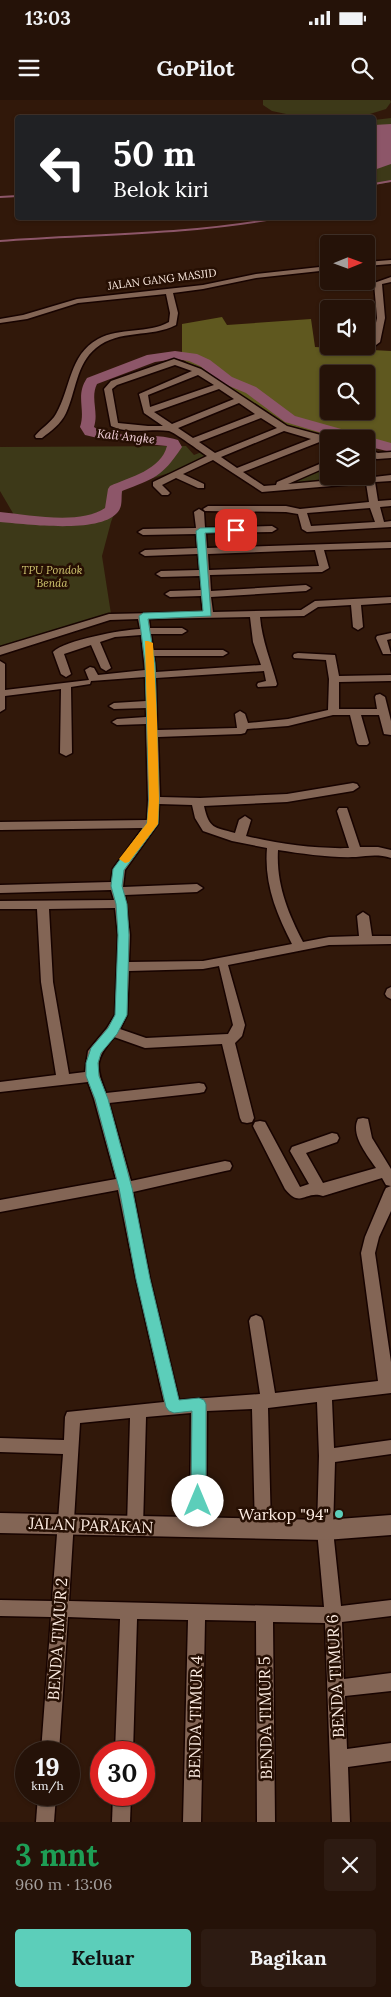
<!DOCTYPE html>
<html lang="id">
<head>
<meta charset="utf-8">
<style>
  body { margin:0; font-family:Lora,serif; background:#2d1b12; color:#f1f3f6; height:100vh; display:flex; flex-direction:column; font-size:19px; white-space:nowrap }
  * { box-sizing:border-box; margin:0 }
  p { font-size:16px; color:#a39e9c }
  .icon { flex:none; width:28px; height:28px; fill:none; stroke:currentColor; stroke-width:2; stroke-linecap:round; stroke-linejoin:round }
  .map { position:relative; height:1722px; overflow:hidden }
  .panel { display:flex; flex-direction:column; background:#251208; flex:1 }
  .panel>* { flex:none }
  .hud { position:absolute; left:15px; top:15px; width:361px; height:105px; border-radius:5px; box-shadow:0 1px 4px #0004,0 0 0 1px #423229; background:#202124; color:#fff; overflow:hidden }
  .needle { width:32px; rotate:89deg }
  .controls { position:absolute; left:320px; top:135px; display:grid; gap:10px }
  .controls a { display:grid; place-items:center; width:55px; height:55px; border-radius:5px; background:#251208; box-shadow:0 1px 4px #0004,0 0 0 1px #423229; font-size:25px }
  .speed { position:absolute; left:15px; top:1641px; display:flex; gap:10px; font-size:25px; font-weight:700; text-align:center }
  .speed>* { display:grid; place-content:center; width:65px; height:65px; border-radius:50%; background:#251208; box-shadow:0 1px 4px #0004,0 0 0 1px #423229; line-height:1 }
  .speed small { font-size:12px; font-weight:400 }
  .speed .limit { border:8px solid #d22; background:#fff; color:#111 }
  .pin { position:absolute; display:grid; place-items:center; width:42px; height:42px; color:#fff; margin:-21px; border-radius:10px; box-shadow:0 2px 8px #0006 }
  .me { position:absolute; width:55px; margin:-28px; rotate:0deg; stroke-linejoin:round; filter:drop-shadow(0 0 4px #0008) }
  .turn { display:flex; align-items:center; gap:18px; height:105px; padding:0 15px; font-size:22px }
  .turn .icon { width:65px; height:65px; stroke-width:2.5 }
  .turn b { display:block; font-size:35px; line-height:42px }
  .round { display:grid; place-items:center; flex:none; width:52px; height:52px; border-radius:5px; background:#2d1b12 }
  .headline { display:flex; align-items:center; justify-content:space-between; height:85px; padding:0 15px }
  h1 { font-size:30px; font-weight:800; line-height:38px; color:#1e9e55 }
  .cta { display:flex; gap:10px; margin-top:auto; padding:10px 15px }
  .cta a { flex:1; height:58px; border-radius:5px; background:#5cceba; color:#111; font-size:20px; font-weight:800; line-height:58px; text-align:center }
  .cta a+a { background:#2d1b12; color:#f1f3f6 }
  .status { display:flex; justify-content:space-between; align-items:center; height:35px; padding:0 25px; background:#251208; direction:ltr }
  .status svg { height:14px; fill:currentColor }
  header { display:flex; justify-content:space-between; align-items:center; height:65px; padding:0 15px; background:#251208; font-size:22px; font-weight:800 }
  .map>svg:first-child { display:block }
</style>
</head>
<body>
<div class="status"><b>13:03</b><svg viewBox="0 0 49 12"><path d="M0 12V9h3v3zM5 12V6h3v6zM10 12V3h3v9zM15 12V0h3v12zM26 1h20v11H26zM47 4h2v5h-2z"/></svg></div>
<header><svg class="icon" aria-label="menu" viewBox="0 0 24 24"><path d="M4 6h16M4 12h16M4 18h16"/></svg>GoPilot<svg class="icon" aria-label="search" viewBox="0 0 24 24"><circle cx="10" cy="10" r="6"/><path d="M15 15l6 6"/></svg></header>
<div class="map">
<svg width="391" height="1722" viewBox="0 0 391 1722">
  <rect width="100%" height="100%" fill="#31180a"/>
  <g fill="#3d3918">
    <path d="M263,0H390L391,2L386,9L370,14H286L272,11L263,5Z"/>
    <path d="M391,18V82L374,85V20Z"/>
    <path d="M186,346L194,355L204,351L211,358L172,375L169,373L124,387L111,422L102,456L111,514L0,548V420H17L0,391V347Z"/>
    <path d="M329,363V376H366L369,379L275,386Z"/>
  </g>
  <path fill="#5f581f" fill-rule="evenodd" d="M222,217L227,225L311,219L315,247L391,251V350L366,346V339H336L286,326L182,259V224ZM329,274H366V311H329Z"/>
  <path fill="#8d5669" d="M391,24V64L374,70V25Z"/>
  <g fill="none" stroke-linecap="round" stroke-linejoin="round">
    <g stroke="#8d5669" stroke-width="2">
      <path d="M374,84L391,81"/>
      <path d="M0,97L18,96"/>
      <path d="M0,141C93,134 186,135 278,118"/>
    </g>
    <path fill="#8d5669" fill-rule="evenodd" d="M175,251L197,254L210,260L232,277L256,287L295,316L391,343V352L366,346V339H342L285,322L246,293L222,283L200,266L189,261L175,259L155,262L97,284C90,298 99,312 94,327C108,339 157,332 178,340L182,347C161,378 155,378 122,391C121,399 123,407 117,413C98,434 26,424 0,422V412C29,415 81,425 105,408L108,389L110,386C130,377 161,370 167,346L106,340L85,335L80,327C86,309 75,296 87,278L147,255Z"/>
    <g stroke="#170300" stroke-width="3">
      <g id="minor">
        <path d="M391,160V164L366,166V162Z"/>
        <path d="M329,166V170L256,178L203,189L173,193L178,213L176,225C151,238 119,229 96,248C76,264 76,292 66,313C61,324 51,331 42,338H36L35,336C41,328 51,323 56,314C71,288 69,255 98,239C120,227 148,234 169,222L170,213L166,194L78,203L27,219L0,223V219L23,215L77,199L203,185L256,174Z"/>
        <path d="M391,177V182L382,184L385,218L380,242L376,245L372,242L377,218L374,183Z"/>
        <path d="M174,259L201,269L287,326L332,338L329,339V343L322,341L243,372L264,386L276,385L277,382L329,360V366L288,384L365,377L366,349L378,353L391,352V358L377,359L371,357L374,377L391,375V381L375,382L378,401L391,400V406L380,407L384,422L391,421V427L307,432L302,429L298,414L286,412L205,411L203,409L208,406H286L300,409L369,402L366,383L262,392L213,360L183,374L204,384V388H198L176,378L162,385L170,393L168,395H162L153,386V382L207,356C201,352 174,332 169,331C151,328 129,335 111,326L104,289L111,281ZM175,265L192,271L139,294L144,313L163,326H148L118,323L112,289L117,285ZM198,275L214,285L150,307L148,295ZM219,289L234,299L172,324L154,312ZM239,303L255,314L193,338L178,328ZM261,318L277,328L215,353L199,342ZM284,331L311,339L237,368L221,357ZM370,408L375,422L311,426L307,413Z"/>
        <path d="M199,409L204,412L205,428L272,426L277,429L272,432L206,433L207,448L391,442V448L324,450L329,468L322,472L210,475L211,491L306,485L311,488L306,491L211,497L213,512L301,510L315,501L391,497V503L361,505L363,527L358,530L353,527L351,505L318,507L304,516L260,517C262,541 271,561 277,584L276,586L258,587L257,585L258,583L266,581L264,571L156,578L157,630L237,628L235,614L240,611L245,614L248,623L288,619L328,610L329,579L326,560L294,558L293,556L294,554L298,553L335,555L339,576L391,575V581H389L339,582V609H377L375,597L376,595L380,594L385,597L391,621V635L384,634L379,615H361L369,643L367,645H359L357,643L350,615H333L288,626L247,629L245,633L241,634L158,637L160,697L200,698L287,694L353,683L357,684L359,687L353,691L287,702L204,706C209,729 214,727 235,733L239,720L245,716L251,720L246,736C279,744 315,749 349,748L337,711L339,708H347L360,747H378L391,750V758C378,754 368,756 356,757C331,758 304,754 278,750C276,784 288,813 303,842L329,837L359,836L357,816L363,812L369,816L372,836H391V844L329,845L228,865L245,925L242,936L235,943L254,1018L252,1022L247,1023L242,1022L240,1018L222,944L145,948L114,937C95,959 95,966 106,993L199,983L204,984L206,988L204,992L199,993L109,1003L131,1081L225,1061L230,1062L232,1066L230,1070L225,1071L133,1092L150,1179L179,1300L260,1294L249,1221L251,1217L256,1215L261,1217L263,1221L275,1293L378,1281L361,1153L365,1137L384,1092L386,1088L391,1086L386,1085L382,1078L323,1096C305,1090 301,1109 285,1089L253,1026L255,1022L260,1021L265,1022L300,1087L309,1084L290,1051L292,1047L332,1033L337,1034L339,1038L337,1042L306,1053L323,1083L376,1068C368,1056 350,1035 358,1019L363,1018L368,1019L372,1038L391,1069V1111L379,1137L375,1153L391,1262V1293L332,1300L334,1348L391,1340V1354L335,1362L333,1430L341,1506L391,1500V1516L342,1522L344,1579L391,1573V1591L345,1596L347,1649L391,1643V1661L348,1667L350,1722H332L325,1523L273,1522L275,1722H257L256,1521L205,1520L201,1722H183L188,1520L137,1519L133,1652H115L120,1519L68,1517L59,1652H41L51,1517L0,1516V1500L52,1501L63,1354L0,1352V1338L64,1340L65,1317L67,1312L164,1302L136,1179L118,1090L0,1112V1100L116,1079L94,999L88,982L0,992V982L56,975L41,882L37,809H0V801L114,800L111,790L0,793V785L111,782L113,769L143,728L0,730V722L147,720L148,700L146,624L117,625L112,622L117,619L146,617V608L114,609L109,606L114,603L146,601L145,577L91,581L90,584L71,587L72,653L66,656L60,653L61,589L5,596V609L0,612V561L5,564V590L89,580L85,570L90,567L94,568L98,575L145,570L141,535L115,537L100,542L111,568L106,571L101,568L91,545L64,554L71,574L66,577L61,574L53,552C65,540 121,530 140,529L138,519L110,520L0,555V547L109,514L203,512L201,496L170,497L165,494L170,491L201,490L200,476L161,477L156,474L161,471L199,470L198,454L145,456L140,453L145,450L197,448L196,434L143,435L138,432L143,429L196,428L194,412ZM315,450L319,466L209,470L208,454ZM250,517L253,542L261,565L156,572L154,556H223L228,553L223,550H153L151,534H182L187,531L182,528H150L149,519ZM159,704L192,705L195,718L203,731L232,741L267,748C264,783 276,813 292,844L203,861L129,862L130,835L125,795L197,792L203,788L197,784L123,787L125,770L158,724ZM115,808L118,835L115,915L107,928L88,951L85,972L69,974L53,882L49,809ZM219,866L233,925L228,934L146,938L120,929L127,915L129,871L203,869ZM317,1302L319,1356L317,1430L324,1507L69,1501L80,1323L130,1318L127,1427L129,1432L135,1435L141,1432L143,1427L146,1317L191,1313L190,1429L192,1434L198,1437L204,1434L206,1429L207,1311L252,1309L255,1429L257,1434L263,1437L269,1434L271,1429L268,1308Z"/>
        <path d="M391,533V539L387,540L391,554H383L376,538L377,536Z"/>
        <path d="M391,887V899L387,897L385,894L387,889Z"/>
        <path d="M38,1695H56L54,1722H36Z"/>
        <path d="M113,1695H131L130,1722H112Z"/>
      </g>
    </g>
    <g stroke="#170300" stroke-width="3">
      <path id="tertiary" d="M0,1413L325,1420L391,1415V1435L325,1440L0,1433Z"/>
    </g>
    <use href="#minor" fill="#836555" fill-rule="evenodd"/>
    <use href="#tertiary" fill="#836555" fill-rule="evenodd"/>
  </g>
  <path fill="#5cceba" stroke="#3c8679" d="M236,427L241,430L239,432L205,433L211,516L148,519L155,563L159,700L158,724L124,770L122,786L127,804L129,835L127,915L117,934L101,953L98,963L99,976L108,999L132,1088L150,1179L179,1300L199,1298L204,1300L206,1304V1401L204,1406L198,1408L193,1406L191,1401L192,1311L174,1313L169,1311L166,1307L136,1179L119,1088L95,999L86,976V963L91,948L108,928L115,915L118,835L116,804L111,786L113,769L147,723L149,700L145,563L139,516L143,513L203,511L196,431L200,428Z"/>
  <path fill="#f59e0b" d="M145,541H148L153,543L157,620L159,700L158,724L129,762L125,763L119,759L147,723L149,700Z"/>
  <circle fill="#5cceba" stroke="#260f03" stroke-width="2" cx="339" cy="1414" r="5"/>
  <g text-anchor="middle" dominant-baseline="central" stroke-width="5" stroke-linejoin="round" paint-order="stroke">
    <g font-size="11" fill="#feede3" stroke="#260f03">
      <text transform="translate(162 179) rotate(-7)">JALAN GANG MASJID</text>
    </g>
    <g font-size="11" font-style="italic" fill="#cfc46f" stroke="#260f03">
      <text x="52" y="470">TPU Pondok<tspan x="52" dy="13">Benda</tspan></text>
    </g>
    <g font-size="12" font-style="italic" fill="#f7d3de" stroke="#260f03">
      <text transform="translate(126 336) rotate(6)">Kali Angke</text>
    </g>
    <g font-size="16" fill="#feede3" stroke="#260f03" text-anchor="end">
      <text x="329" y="1414">Warkop "94"</text>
    </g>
    <g font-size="16" fill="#feede3" stroke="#260f03">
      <text transform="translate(91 1425) rotate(2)">JALAN PARAKAN</text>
      <text transform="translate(57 1539) rotate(-86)">BENDA TIMUR 2</text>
      <text transform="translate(335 1576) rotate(-93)">BENDA TIMUR 6</text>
      <text transform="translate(195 1617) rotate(-89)">BENDA TIMUR 4</text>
      <text transform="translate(265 1618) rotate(-91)">BENDA TIMUR 5</text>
    </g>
  </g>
</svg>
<div class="controls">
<a><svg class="needle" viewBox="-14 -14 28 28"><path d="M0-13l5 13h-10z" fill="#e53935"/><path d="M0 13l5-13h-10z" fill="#a39e9c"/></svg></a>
<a><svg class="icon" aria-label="sound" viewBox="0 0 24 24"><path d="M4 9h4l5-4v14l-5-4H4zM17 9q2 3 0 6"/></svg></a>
<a><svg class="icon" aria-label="search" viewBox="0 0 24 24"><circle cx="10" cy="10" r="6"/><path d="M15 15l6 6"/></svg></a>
<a><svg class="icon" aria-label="layers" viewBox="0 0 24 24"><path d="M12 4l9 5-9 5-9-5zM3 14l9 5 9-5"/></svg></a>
</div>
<div class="speed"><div>19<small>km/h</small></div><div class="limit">30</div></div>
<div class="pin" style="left:236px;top:430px;background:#d93025"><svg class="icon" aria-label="arrive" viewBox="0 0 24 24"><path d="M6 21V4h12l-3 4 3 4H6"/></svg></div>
<svg class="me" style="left:198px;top:1401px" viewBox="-20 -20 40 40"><circle r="19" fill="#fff"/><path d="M0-13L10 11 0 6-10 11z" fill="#5cceba"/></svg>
<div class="hud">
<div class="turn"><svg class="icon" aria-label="left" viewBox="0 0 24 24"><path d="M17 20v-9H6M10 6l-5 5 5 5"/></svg><div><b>50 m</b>Belok kiri</div></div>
</div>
</div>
<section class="panel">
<div class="headline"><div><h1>3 mnt</h1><p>960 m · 13:06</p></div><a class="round"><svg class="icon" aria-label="close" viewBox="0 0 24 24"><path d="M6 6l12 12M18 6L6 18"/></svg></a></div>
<div class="cta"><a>Keluar</a><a>Bagikan</a></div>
</section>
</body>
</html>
